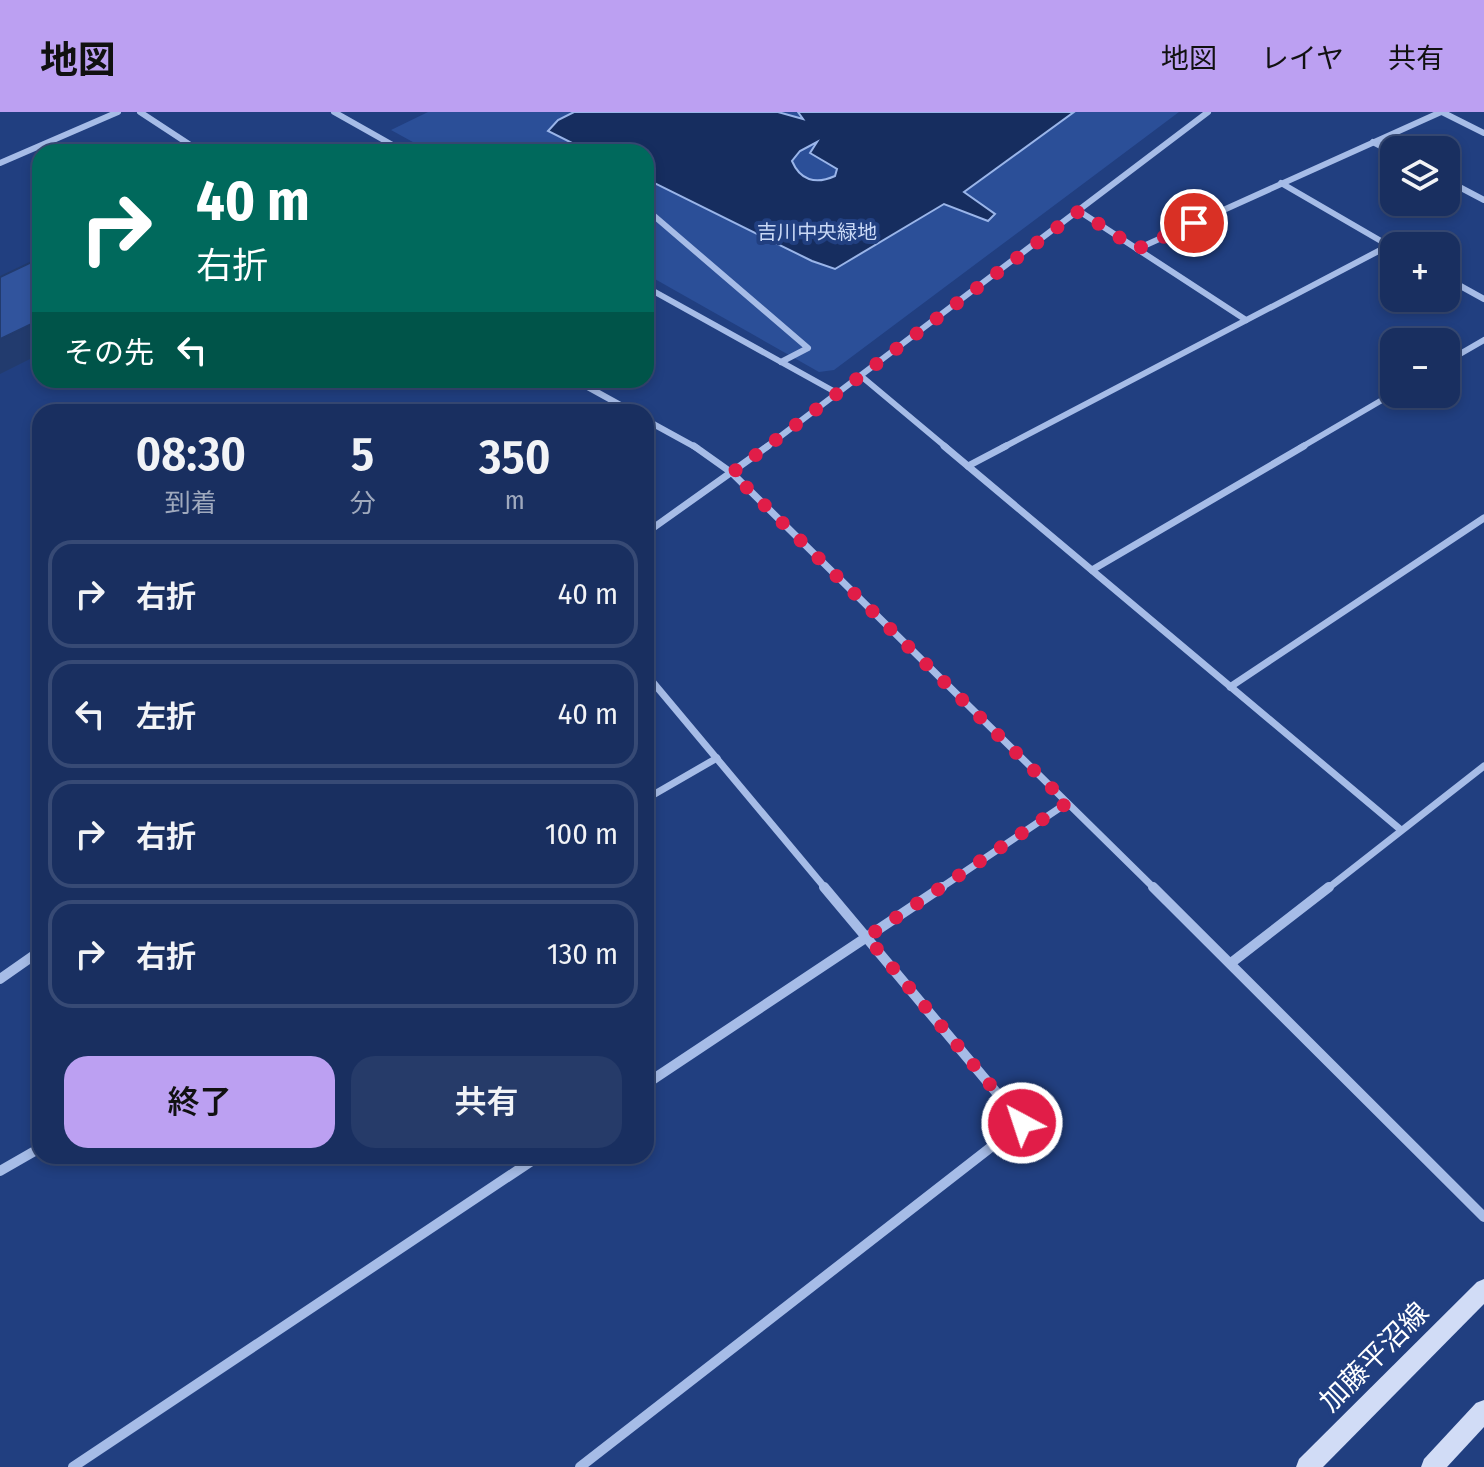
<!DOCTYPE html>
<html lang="ja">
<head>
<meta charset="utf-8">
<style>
  body { margin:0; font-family:"Fira Sans Condensed","Noto Sans JP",sans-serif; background:#263b69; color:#f1f3f6; height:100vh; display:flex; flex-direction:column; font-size:30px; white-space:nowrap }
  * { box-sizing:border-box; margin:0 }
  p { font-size:26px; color:#9fa9bd }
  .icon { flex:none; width:44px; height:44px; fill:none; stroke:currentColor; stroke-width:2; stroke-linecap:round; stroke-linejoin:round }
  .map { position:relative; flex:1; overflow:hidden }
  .drawer { position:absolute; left:32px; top:292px; width:622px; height:760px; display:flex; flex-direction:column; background:#192f60; border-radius:24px; box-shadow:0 4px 12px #0003,0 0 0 2px #374a75 }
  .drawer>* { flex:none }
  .top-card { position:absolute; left:32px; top:32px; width:622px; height:244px; border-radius:24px; box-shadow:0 4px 12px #0003,0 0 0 2px #374a75; background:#00695c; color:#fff; overflow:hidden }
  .tools { position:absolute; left:1380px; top:24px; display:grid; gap:16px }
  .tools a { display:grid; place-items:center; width:80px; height:80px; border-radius:16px; background:#192f60; box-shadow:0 4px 12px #0003,0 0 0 2px #374a75; font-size:40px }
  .pin { position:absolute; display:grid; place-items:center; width:68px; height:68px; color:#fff; margin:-34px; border:4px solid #fff; border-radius:50%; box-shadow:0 2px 8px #0007 }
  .me { position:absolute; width:88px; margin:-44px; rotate:320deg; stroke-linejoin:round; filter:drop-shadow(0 0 6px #0008) }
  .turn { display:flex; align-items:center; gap:28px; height:168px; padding:0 32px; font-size:36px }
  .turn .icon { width:104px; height:104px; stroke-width:2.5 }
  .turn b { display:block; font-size:56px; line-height:68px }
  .then { display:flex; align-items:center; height:76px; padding:0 32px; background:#0003; gap:16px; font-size:30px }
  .eta { display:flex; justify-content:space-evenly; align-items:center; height:136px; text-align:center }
  .eta b { font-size:48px; font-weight:600; line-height:56px }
  .action { display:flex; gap:16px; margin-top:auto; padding:16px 32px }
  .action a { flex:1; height:92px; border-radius:24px; background:#bca0f2; color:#111; font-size:32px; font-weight:600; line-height:92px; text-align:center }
  .action a+a { background:#263b69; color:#f1f3f6 }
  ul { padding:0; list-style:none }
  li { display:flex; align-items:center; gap:24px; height:108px; margin:0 16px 12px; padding:0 16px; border:4px solid #374a75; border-radius:24px }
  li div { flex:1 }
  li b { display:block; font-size:30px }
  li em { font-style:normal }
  header { display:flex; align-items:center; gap:48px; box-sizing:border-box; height:112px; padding:0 40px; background:#bca0f2; color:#111 }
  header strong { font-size:38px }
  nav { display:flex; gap:44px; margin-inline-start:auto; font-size:28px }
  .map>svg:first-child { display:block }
</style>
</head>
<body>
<header>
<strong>地図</strong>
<nav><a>地図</a><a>レイヤ</a><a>共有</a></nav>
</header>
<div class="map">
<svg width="1484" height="1355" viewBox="0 0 1484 1355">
  <rect width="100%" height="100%" fill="#213f80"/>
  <path fill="#2b4f98" d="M428,0H1179L834,258L819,260L646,162V40H431L391,18Z"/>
  <path fill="#162d5f" stroke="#9ab5e9" stroke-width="2" fill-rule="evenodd" d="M574,0H778L803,7L798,0H1074L964,80L995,102L988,109L944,92L835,157L812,149L646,67V40H590L548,19L558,8ZM817,30L810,41L837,57L835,64C815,73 800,68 792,49L800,39Z"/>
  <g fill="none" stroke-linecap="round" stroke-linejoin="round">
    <g stroke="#a6bce7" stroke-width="6">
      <path d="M140,0L201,40"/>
      <path d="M334,0L405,40"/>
      <path d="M1442,0L1484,21"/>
      <path d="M1373,30L1394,41"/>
      <path d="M571,35L577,40"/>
      <path d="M0,51L118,0"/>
      <path d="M1446,68L1484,88"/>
      <path d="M1281,71L1393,136"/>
      <path d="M646,97L808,236L781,250"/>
      <path d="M1079,99L1246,208"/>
      <path d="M1137,137L1441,0"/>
      <path d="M1446,166L1484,187"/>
      <path d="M646,175L837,281"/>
      <path d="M1446,250L1484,228"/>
      <path d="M861,264L947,336"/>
      <path d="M575,268L633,300"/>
      <path d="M646,308L697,336"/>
      <path d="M765,336L1208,0"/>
      <path d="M1002,336L1390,133"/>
      <path d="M1300,336L1394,281"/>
    </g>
    <g stroke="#a6bce7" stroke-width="7">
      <path d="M694,334L732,361L1155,777"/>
      <path d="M944,334L1401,718"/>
      <path d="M968,354L1006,334"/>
      <path d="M646,421L768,334"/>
      <path d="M1092,458L1304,334"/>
      <path d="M646,562L826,777"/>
      <path d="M1230,575L1484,406"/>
      <path d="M646,687L717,646"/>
      <path d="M939,777L1067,691"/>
      <path d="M1327,777L1484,654"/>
    </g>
    <g stroke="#a6bce7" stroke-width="10">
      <path d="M1153,775L1484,1105"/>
      <path d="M1231,851L1329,775"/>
      <path d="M0,867L40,839"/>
      <path d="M646,972L942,775"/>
      <path d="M0,1059L40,1036"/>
      <path d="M73,1355L539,1044"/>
      <path d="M580,1355L1022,1011L824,775"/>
    </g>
    <g fill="#d1dcf6" fill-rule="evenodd">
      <path d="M1484,1167V1192L1323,1355H1296L1299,1347L1477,1170Z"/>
      <path d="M1484,1288V1315L1447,1355H1421L1424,1347L1476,1291Z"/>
    </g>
  </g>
  <path fill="#223b6e" d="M40,208V242L0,262V227Z"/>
  <path fill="#31549d" stroke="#223b6e" stroke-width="2" d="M40,146V208L0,227V165Z"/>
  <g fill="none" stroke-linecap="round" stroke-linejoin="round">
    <path stroke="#e11d48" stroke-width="14" stroke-dasharray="0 25.2" d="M1022,1011L867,825L1067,691L732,361L1079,99L1137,137L1194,111"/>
  </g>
  <g text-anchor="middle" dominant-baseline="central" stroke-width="8" stroke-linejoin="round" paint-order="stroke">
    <g font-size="20" fill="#cad9f6" stroke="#213f80">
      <text x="817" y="120">吉川中央緑地</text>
    </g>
    <g font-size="28" fill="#fff" stroke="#213f80">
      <text transform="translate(1374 1245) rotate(-45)">加藤平沼線</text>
    </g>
  </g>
</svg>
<div class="tools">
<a><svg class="icon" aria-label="layers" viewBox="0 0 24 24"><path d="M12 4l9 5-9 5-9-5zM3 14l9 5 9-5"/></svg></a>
<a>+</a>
<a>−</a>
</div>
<div class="pin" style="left:1194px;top:111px;background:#d93025"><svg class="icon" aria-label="arrive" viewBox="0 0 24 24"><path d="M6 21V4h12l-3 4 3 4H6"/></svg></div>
<svg class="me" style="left:1022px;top:1011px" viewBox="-20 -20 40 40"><circle r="17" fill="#e11d48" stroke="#fff" stroke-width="3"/><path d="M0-11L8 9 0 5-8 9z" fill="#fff"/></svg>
<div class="top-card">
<div class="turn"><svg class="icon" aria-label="right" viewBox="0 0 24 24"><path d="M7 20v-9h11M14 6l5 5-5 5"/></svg><div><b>40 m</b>右折</div></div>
<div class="then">その先<svg class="icon" aria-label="left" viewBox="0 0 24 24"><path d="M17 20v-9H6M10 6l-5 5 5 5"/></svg></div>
</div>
<section class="drawer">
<div class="eta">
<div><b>08:30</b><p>到着</p></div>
<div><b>5</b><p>分</p></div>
<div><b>350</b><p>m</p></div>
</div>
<ul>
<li><svg class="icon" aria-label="right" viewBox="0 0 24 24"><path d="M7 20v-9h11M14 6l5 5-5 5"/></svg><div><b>右折</b></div><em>40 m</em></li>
<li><svg class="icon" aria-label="left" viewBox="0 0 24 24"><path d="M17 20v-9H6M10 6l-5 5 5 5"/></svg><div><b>左折</b></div><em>40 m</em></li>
<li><svg class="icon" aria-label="right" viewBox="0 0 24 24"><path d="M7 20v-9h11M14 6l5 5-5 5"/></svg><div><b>右折</b></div><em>100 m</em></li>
<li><svg class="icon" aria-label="right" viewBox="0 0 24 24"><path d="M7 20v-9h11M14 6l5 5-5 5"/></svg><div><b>右折</b></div><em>130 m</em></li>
</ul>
<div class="action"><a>終了</a><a>共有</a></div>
</section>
</div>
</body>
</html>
